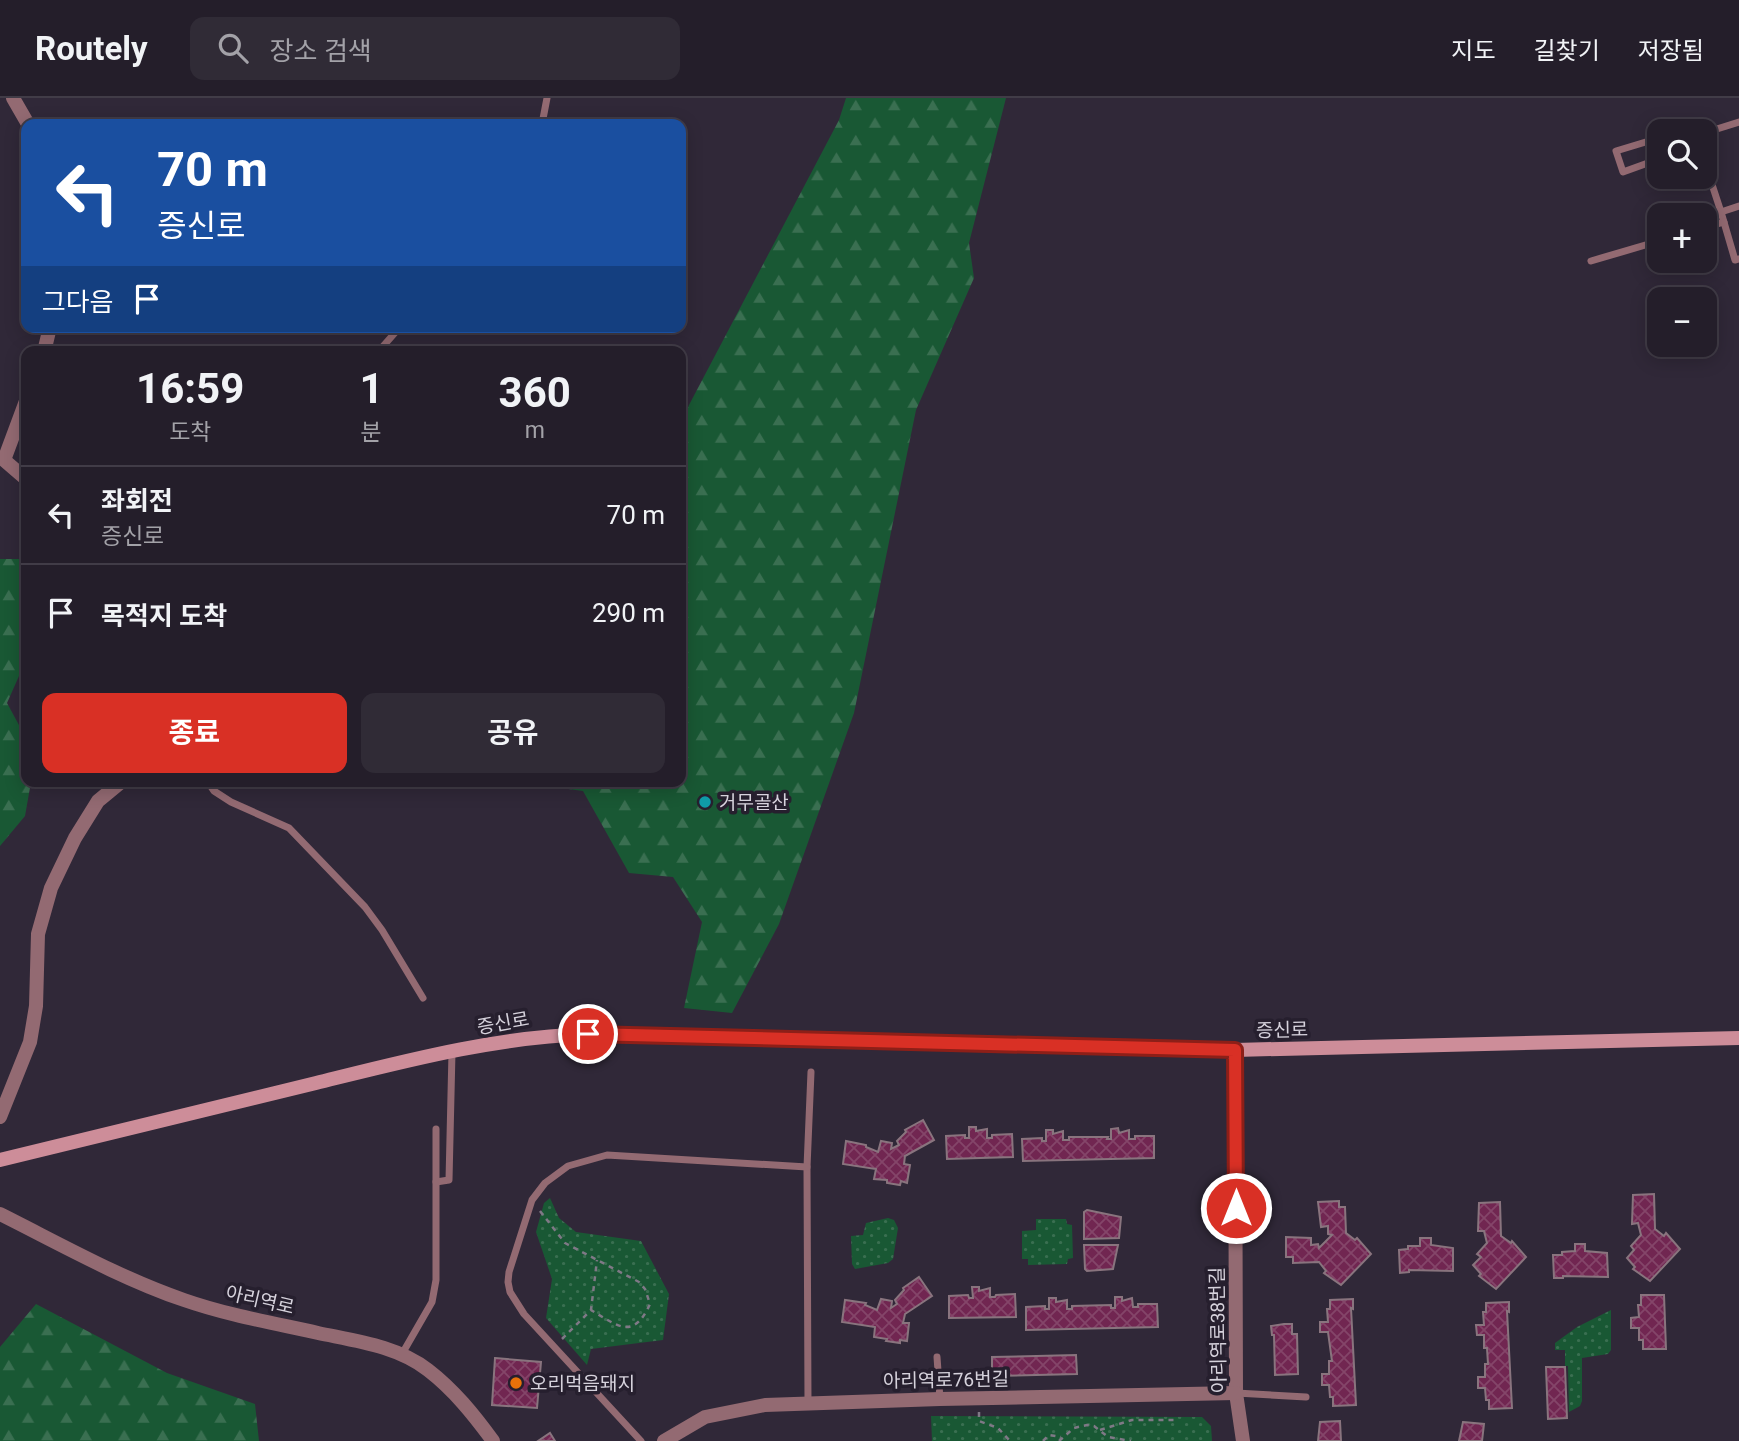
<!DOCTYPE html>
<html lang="ko">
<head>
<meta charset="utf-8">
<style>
  body { margin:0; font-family:Roboto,"Noto Sans KR",sans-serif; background:#302b36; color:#f1f3f6; height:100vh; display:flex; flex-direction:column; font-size:26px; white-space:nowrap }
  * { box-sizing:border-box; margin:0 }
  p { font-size:23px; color:#a3a2a8 }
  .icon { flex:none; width:38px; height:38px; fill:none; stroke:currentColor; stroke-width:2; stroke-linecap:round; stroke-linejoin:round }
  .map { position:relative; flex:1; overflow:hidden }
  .panel { position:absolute; left:21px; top:248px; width:665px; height:441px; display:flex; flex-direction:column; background:#241e2a; border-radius:14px; box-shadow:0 4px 18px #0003,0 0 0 2px #413c47 }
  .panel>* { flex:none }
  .top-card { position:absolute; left:21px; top:21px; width:665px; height:214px; border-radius:14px; box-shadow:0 4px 18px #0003,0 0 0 2px #413c47; background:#1a4fa0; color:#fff; overflow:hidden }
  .controls { position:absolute; left:1647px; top:21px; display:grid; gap:14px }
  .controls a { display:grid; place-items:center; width:70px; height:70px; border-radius:14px; background:#241e2a; box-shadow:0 4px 18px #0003,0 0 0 2px #413c47; font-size:35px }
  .pin { position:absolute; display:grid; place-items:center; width:60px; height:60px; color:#fff; margin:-30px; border:4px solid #fff; border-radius:50%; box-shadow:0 2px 7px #0007 }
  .me { position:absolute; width:77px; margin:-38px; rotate:0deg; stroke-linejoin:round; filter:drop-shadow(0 0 5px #0008) }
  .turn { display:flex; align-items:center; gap:24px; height:147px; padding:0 21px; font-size:32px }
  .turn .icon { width:91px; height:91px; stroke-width:2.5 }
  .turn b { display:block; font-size:49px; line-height:60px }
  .then { display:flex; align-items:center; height:66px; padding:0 21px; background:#0003; gap:14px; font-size:26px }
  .eta { display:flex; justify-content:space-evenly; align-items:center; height:119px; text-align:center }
  .eta b { font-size:42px; font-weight:700; line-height:49px }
  .primary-button { display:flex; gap:14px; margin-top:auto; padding:14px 21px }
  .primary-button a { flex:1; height:80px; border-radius:14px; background:#d93025; color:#fff; font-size:28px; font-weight:700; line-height:80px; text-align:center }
  .primary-button a+a { background:#302b36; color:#f1f3f6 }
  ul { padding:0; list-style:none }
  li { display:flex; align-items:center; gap:21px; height:98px; padding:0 21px; border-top:2px solid #413c47 }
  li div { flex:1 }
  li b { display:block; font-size:26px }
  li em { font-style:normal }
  header { display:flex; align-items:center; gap:42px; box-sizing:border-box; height:98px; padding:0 35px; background:#241e2a; border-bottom:2px solid #413c47 }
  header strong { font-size:33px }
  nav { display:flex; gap:38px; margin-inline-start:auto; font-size:24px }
  .search { width:490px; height:63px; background:#302b36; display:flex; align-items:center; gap:18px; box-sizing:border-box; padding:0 24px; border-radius:14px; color:#a3a2a8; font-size:26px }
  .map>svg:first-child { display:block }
</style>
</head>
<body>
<header>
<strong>Routely</strong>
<div class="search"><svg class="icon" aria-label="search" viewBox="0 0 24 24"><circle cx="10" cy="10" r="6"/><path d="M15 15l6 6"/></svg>장소 검색</div>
<nav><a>지도</a><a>길찾기</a><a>저장됨</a></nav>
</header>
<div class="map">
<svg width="1739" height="1343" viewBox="0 0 1739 1343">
  <defs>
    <pattern id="green-dots" width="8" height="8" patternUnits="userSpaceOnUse" patternTransform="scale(1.75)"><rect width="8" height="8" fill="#195834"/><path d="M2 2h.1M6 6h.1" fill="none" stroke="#3a6f51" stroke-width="1.8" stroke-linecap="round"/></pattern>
    <pattern id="forest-firs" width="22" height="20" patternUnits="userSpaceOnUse" patternTransform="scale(1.75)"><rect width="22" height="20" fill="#195834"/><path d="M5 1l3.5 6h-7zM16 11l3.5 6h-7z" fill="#3a6f51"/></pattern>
    <pattern id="building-cross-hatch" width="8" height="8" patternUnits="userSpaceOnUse" patternTransform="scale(1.75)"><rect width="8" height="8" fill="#712651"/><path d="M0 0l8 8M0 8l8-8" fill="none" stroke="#844569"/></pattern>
  </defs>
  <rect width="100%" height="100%" fill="#302838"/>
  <g fill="url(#green-dots)">
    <path d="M550,1100L559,1120L576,1134L641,1143L669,1196L663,1242L591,1251L587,1267L546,1220L552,1181L536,1134L544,1105Z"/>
    <path d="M888,1120L894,1122L898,1130L893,1161L888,1165L855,1171L852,1166L851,1138L863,1137L866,1125Z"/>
    <path d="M1036,1121H1066L1067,1126L1072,1127L1073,1160L1068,1161L1067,1166L1028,1167V1161H1022V1133L1036,1132Z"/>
    <path d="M1611,1212V1252L1608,1256L1582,1260V1303L1580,1308L1569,1314L1568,1268H1565V1252H1555V1245L1577,1229Z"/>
    <path d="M931,1318L1202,1319L1211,1328L1212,1343H932Z"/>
  </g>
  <g fill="url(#forest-firs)">
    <path d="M846,0H1006L969,145L974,180L916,312L854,615L779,826L732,915L684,910L702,824L673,779L629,775L583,693L547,688L548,684H681V328L689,307L839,22Z"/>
    <path d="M0,461H26V577L19,578L7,605L26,640V684H31L25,718L0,748Z"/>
    <path d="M36,1206L167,1275L255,1306L259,1343H0V1249Z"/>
  </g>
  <g fill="url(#building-cross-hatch)" stroke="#89747e" stroke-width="2">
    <path d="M923,1022L934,1042L905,1058L904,1066L910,1067L907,1085L901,1083L900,1087L887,1085V1082L874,1081L876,1071L843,1066L846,1043L866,1047V1049L878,1054L881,1043L892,1045L891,1051L899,1047L897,1043L906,1034L905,1032Z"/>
    <path d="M969,1029H976V1033L987,1031V1040H992V1037L1012,1036L1013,1059L947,1061L946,1038L965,1037V1040H969Z"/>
    <path d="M1118,1030L1119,1035L1129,1032V1041H1135V1038H1154V1060L1023,1063L1022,1041L1042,1040V1043H1046V1032H1053V1036L1063,1033V1042H1069V1039H1108L1107,1041H1111V1031Z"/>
    <path d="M1654,1096L1655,1131L1664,1138L1666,1135L1680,1151L1650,1183L1633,1171L1635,1169L1627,1160L1634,1152L1631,1148L1641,1137L1638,1125L1632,1126L1633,1097Z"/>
    <path d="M1339,1103V1109H1345L1346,1135L1355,1142L1357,1140L1371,1156L1341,1187L1324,1175L1326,1173L1319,1164L1293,1165V1159H1286V1139L1311,1140V1147L1318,1146L1319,1150L1332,1137L1328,1136V1128L1321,1129L1318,1104Z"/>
    <path d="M1500,1104L1501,1138L1511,1145L1512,1143L1526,1159L1496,1191L1479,1178L1481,1176L1473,1167L1481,1159L1477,1156L1487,1145L1484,1133H1478L1479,1105Z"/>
    <path d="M1087,1112L1121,1119L1119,1140L1084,1141V1114Z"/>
    <path d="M1420,1140H1431V1147L1453,1150V1173L1409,1172V1174L1400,1175L1399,1152L1408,1151V1148H1420Z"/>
    <path d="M1575,1146H1585V1153L1607,1155L1608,1179L1563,1178V1180H1554L1553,1157H1562V1154L1575,1153Z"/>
    <path d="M1084,1147H1118L1113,1171L1087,1173L1085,1171Z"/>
    <path d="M919,1179L932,1198L905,1216L903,1225H909L907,1243L900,1242V1245L886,1243L887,1241L874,1239L875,1229L842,1224L845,1202L866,1205L865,1207L877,1212L881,1201L892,1203L891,1210L897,1206L895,1202L904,1192L903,1190Z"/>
    <path d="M972,1189H979V1193L990,1190V1199H995L996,1197L1015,1196L1016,1219L949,1220V1198L968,1197L969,1200H973Z"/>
    <path d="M1641,1197H1664L1666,1251H1643V1242H1639V1230H1631V1220L1639,1219L1638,1207H1641Z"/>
    <path d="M1115,1199H1122V1203L1132,1200L1133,1209H1138V1206H1157L1158,1229L1026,1232V1209L1045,1208V1211H1049V1200H1056V1204L1067,1202V1211H1072V1208L1111,1207V1210H1115Z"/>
    <path d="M1353,1201V1211L1351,1210L1356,1307L1333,1308V1299H1330L1329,1287H1322V1276H1329V1263H1332L1328,1234H1320V1224H1328L1327,1211H1330V1202Z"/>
    <path d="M1509,1204V1214L1507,1213L1512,1310L1489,1311V1302H1486L1485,1290H1478V1279H1485V1266H1488L1487,1250H1484V1237H1477L1476,1227H1484L1483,1214H1486V1205Z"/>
    <path d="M1284,1226H1292V1236H1297L1298,1276L1275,1277L1274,1237H1272L1271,1228Z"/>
    <path d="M1076,1257L1077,1276L992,1278V1259Z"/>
    <path d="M495,1260L541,1264L537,1310L492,1307Z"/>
    <path d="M1546,1269H1565L1567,1320L1548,1321Z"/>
    <path d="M1340,1323L1341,1343H1318L1320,1324Z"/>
    <path d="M1463,1324L1484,1326L1482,1343H1459Z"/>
    <path d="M550,1335L555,1343H538Z"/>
  </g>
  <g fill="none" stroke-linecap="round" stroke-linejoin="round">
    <g stroke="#7f7986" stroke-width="2.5" stroke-dasharray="5 5" stroke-linecap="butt">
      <path d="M540,1113L565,1145L639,1184L645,1191L650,1206C633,1243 618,1228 591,1212"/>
      <path d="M562,1241L591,1212L597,1162"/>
      <path d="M979,1314V1323L998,1330L1010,1343"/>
      <path d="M1100,1332L1132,1322H1174"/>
      <path d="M1043,1343L1049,1337L1061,1339"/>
      <path d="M1059,1343L1074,1330L1087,1327L1094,1328L1108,1339L1131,1343"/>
    </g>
    <g stroke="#936a72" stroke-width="7">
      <path d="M542,26L547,0"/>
      <path d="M1681,33H1683"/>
      <path d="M1704,35L1739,24"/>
      <path d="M1659,40L1616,53L1623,74L1659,61"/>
      <path d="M1704,62L1721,114"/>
      <path d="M1739,108L1721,114L1735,162L1739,161"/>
      <path d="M1704,130L1724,124"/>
      <path d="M1591,163L1659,143"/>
      <path d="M378,254L400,229"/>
      <path d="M208,684L214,693L231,704L289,730L365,809L382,832L423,900"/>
      <path d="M436,1084L449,1082L452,954"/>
      <path d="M402,1256L432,1204L436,1182V1031"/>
      <path d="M937,1259L940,1301"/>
      <path d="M1236,1295L1306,1299"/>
      <path d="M808,1305L807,1069L811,974"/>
      <path d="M641,1343L524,1216L510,1194L508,1184L509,1174L532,1102L545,1085L568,1068L607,1057L807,1069"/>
    </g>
    <g stroke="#936a72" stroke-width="14">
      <path d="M13,0L28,26"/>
      <path d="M44,254L50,229"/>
      <path d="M26,303L4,362L26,381"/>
      <path d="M1235,952L1236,1295L1243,1343"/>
      <path d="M0,1019L30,944L36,908L38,836L51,790L75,740L98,703L121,684"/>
      <path d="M0,1116C60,1146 120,1180 184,1202C227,1217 273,1225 318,1235C356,1243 397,1248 428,1272C454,1292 474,1317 493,1343"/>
      <path d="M664,1343L705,1319L765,1307L940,1301L1236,1295"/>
    </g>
    <path stroke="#cd8d99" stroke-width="14" d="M0,1062C105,1036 211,1011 316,985C405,963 495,939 588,936L1235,952L1739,940"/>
  </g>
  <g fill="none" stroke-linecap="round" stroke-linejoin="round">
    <g stroke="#8d1f18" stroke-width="18">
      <path id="route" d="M588,936L1235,952L1236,1110"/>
    </g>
    <use href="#route" stroke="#d93025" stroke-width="12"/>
  </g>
  <circle fill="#0f9aa8" stroke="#261f2e" stroke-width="2.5" cx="705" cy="704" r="7"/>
  <circle fill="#e8710a" stroke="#261f2e" stroke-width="2.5" cx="516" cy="1285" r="7"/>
  <g text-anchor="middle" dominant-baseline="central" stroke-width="7" stroke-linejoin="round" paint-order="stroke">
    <g font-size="19" fill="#d6d2dc" stroke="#261f2e" text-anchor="start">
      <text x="719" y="704">거무골산</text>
      <text x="530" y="1285">오리먹음돼지</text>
    </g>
    <g font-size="19" fill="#d6d2dc" stroke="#261f2e">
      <text transform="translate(503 925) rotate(-10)">증신로</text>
      <text transform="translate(1282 932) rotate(-1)">증신로</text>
      <text transform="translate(260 1202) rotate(13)">아리역로</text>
      <text transform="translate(1218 1232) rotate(-91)">아리역로38번길</text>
      <text transform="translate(946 1282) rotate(-1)">아리역로76번길</text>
    </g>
  </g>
</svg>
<div class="controls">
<a><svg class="icon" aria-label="search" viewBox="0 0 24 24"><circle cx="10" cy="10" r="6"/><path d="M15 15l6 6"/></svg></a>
<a>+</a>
<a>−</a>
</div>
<div class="pin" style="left:588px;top:936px;background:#d93025"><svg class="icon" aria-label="arrive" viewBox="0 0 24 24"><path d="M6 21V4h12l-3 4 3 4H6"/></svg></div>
<svg class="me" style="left:1236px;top:1110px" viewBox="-20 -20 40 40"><circle r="17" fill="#d93025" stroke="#fff" stroke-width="3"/><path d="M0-11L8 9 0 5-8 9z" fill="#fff"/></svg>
<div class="top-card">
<div class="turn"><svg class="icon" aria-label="left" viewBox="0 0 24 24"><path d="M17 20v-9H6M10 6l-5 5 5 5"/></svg><div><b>70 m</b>증신로</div></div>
<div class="then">그다음<svg class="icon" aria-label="arrive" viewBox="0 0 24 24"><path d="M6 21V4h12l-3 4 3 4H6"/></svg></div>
</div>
<section class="panel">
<div class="eta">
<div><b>16:59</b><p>도착</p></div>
<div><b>1</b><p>분</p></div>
<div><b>360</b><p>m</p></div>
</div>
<ul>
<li><svg class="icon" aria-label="left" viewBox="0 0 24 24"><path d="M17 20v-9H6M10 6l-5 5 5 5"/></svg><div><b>좌회전</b><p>증신로</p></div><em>70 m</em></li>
<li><svg class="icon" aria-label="arrive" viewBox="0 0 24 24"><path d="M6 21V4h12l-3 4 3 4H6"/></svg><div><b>목적지 도착</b></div><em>290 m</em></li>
</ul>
<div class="primary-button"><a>종료</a><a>공유</a></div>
</section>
</div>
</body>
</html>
